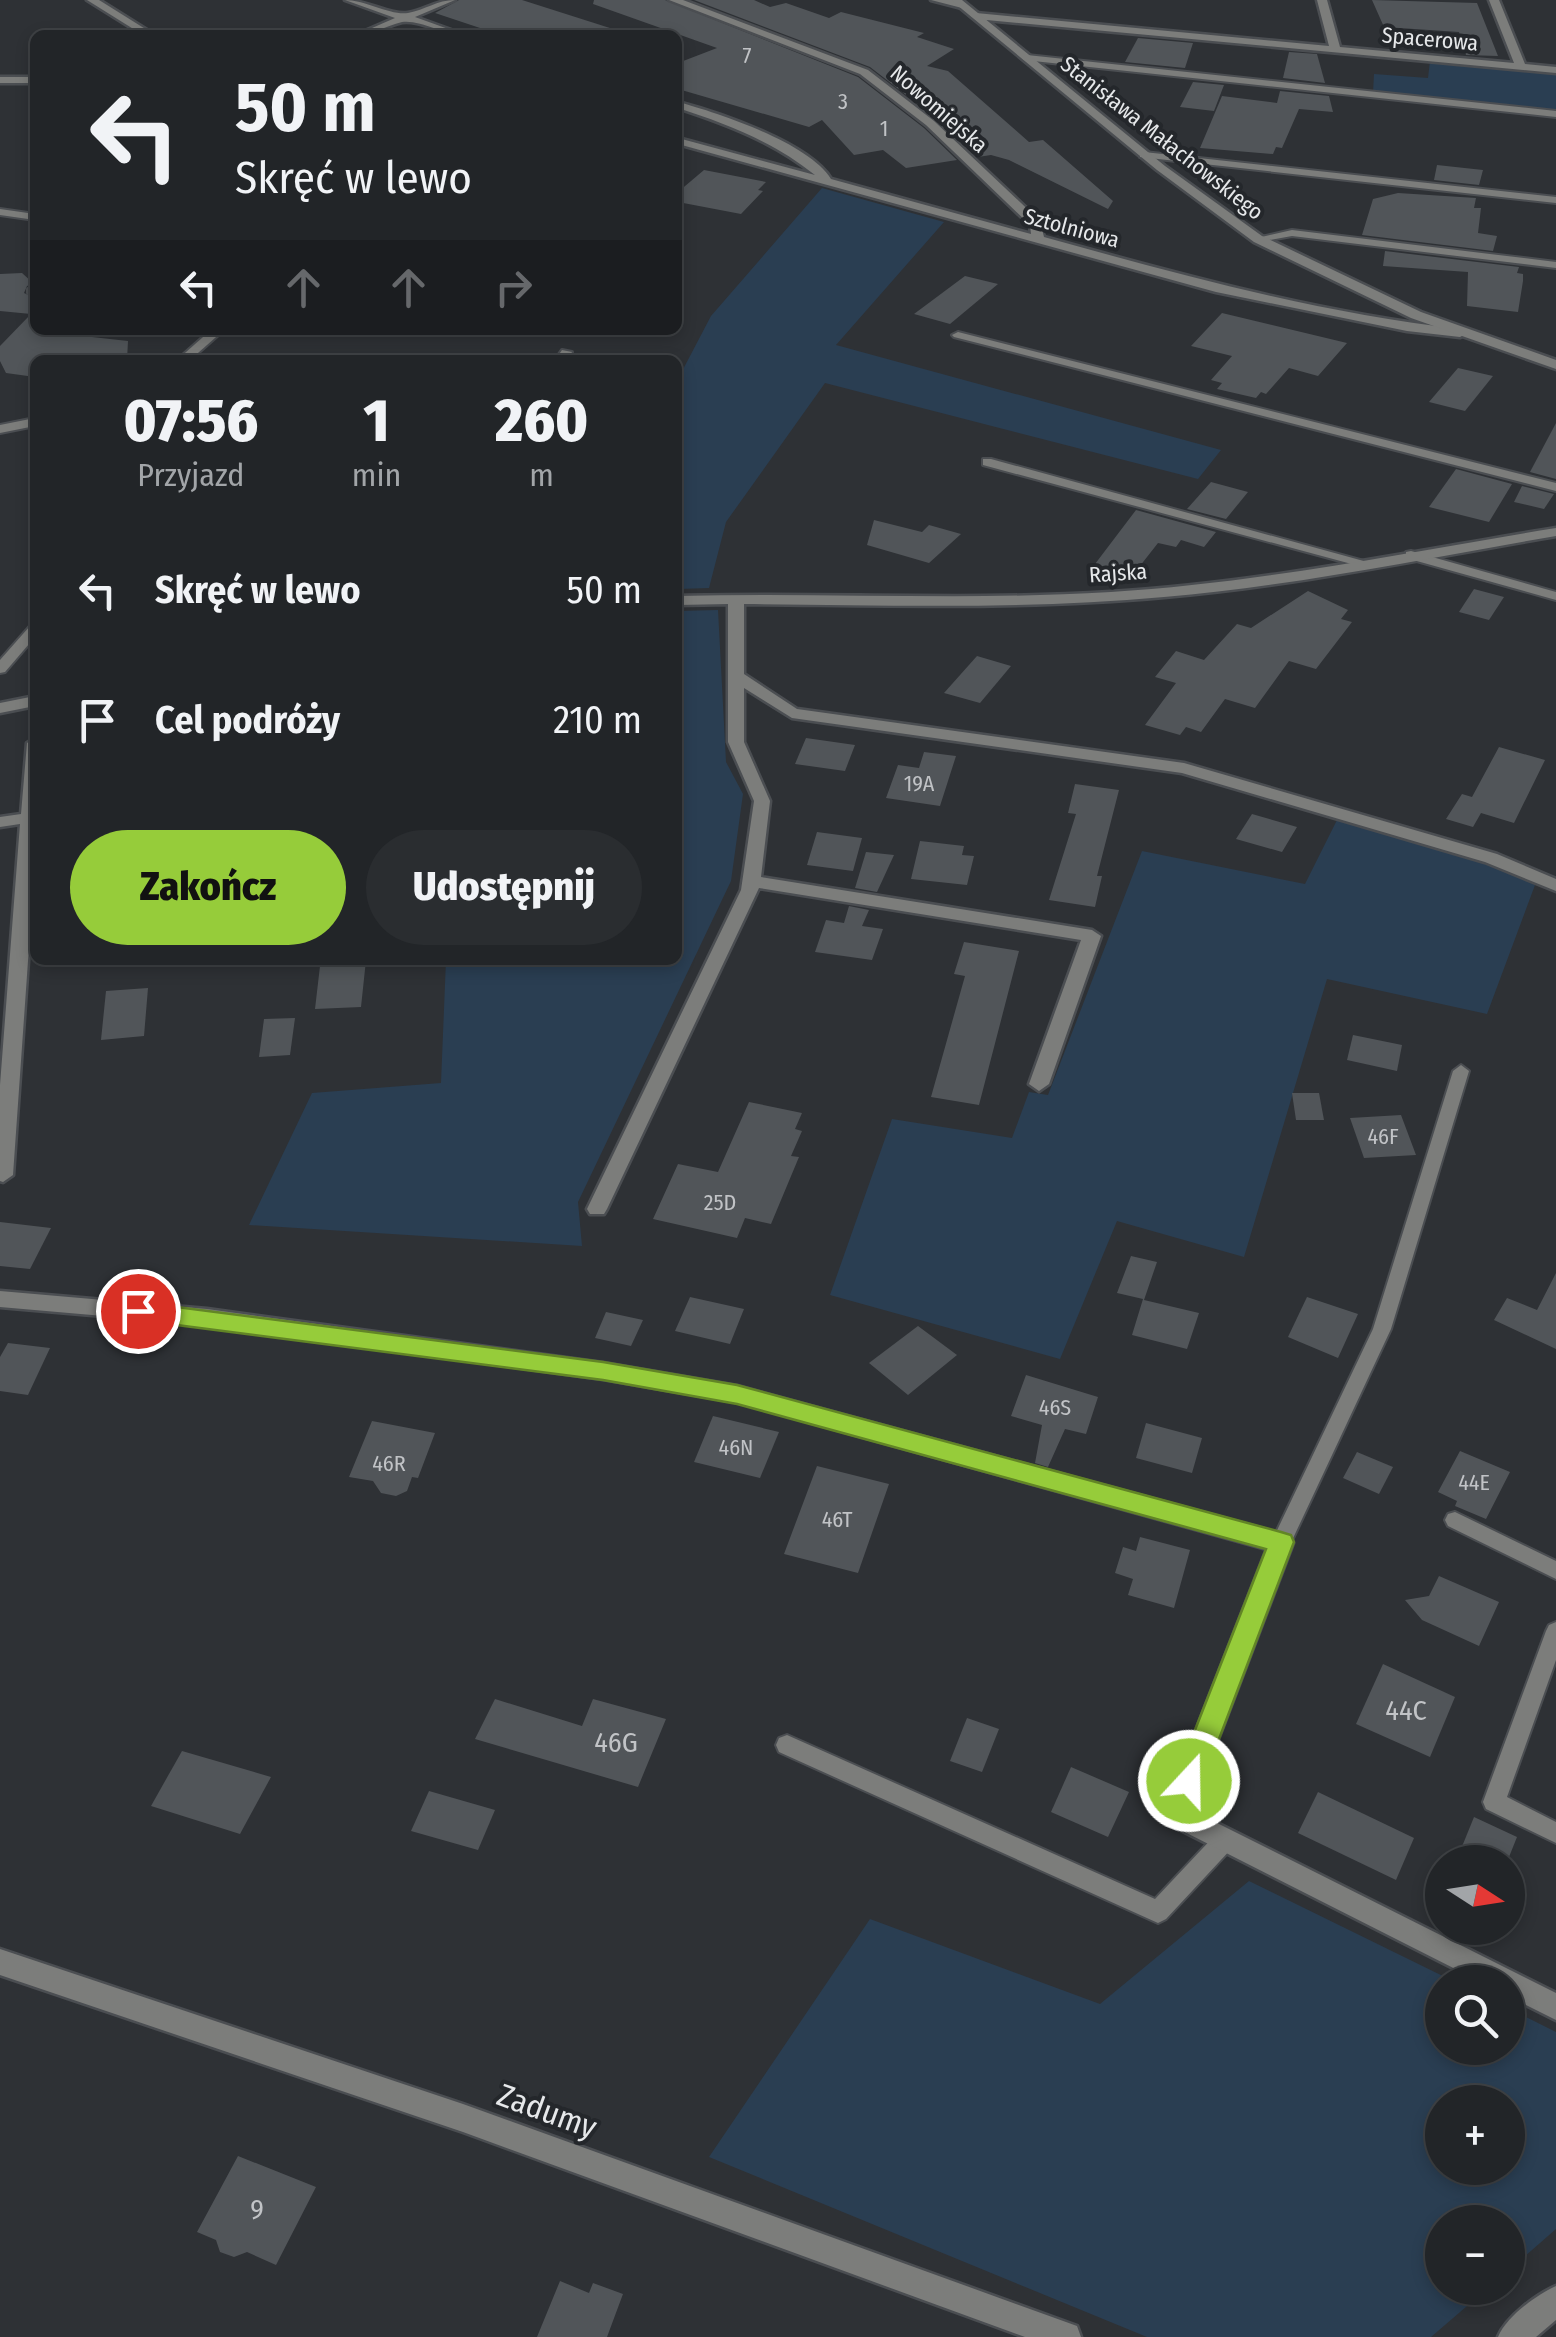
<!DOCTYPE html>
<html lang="pl">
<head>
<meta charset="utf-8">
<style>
  body { margin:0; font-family:"Fira Sans Condensed",sans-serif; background:#2a2d30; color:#f1f3f6; height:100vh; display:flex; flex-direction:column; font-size:38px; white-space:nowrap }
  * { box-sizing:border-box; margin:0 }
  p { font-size:32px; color:#a2a5a8 }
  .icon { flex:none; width:55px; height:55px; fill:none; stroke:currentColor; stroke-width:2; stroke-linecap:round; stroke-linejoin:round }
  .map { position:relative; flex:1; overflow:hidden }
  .side { position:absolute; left:30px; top:355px; width:652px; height:610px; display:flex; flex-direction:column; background:#222528; border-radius:15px; box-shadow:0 5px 15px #0003,0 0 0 2px #3f4245 }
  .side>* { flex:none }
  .top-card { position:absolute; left:30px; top:30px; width:652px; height:305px; border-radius:15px; box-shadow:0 5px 15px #0003,0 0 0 2px #3f4245; background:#222528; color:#f1f3f6; overflow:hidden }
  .needle { width:65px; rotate:102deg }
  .fabs { position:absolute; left:1425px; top:1845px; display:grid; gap:20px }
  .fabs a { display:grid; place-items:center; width:100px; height:100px; border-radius:50%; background:#222528; box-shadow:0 5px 15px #0003,0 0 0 2px #3f4245; font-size:50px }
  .pin { position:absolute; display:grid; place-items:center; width:85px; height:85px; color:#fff; margin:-42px; border:5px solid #fff; border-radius:50%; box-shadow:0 2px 10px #0007 }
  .me { position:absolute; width:110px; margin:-55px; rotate:21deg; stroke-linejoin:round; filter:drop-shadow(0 0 8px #0008) }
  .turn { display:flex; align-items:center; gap:35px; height:210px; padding:0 40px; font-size:45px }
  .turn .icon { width:130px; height:130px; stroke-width:2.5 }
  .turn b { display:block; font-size:70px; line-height:85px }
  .lanes { display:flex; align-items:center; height:95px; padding:0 40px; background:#0003; justify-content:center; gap:50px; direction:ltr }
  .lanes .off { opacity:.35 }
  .eta { display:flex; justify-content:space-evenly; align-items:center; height:170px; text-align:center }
  .eta b { font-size:60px; font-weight:800; line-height:70px }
  .action { display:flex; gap:20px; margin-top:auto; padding:20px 40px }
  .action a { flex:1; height:115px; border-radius:60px; background:#96cc3a; color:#111; font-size:40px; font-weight:800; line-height:115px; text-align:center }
  .action a+a { background:#2a2d30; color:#f1f3f6 }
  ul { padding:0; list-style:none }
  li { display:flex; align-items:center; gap:30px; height:130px; padding:0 40px }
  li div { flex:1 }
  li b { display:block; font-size:38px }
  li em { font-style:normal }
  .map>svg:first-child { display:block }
</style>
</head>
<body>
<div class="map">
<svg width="1556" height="2337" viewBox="0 0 1556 2337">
  <rect width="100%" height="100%" fill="#2e3135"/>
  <g fill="#2a3e52" fill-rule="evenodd">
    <path d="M1430,61L1556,73V112L1373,93L1374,74L1428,78Z"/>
    <path d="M822,188L944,222L836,345L1221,450L1198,479L825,383L726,522L709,588L678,589V379L711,316Z"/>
    <path d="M718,610L726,762L743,794L731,881L578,1202L582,1246L249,1225L312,1093L441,1083L446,960H678V611Z"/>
    <path d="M1337,820L1501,868L1535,885L1487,1014L1327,979L1244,1257L1117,1221L1060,1359L830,1295L892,1119L1012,1138L1029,1092L1048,1095L1142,851L1305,884Z"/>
    <path d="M1249,1881L1455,1982H1442V2048H1508V2008L1556,2032V2229L1508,2271V2222H1442V2288H1488L1431,2337H1147L709,2157L870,1919L1100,2004ZM1508,2102V2168H1442V2102Z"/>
  </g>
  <g fill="#515559">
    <path d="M459,0H522L613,29L612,35H501L435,13Z"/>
    <path d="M594,0H665L858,77L924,128L957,160L906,168L883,150L854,155L822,120L809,127L678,89V63L717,48L593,4Z"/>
    <path d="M694,0H754L770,7L786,3L829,18L841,12L924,33L917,37L954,49L927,66L948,71L1029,142L1043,140L1113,201L1108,209L1009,160L991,155L978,157L936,118L870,67Z"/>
    <path d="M1372,0L1477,3L1498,56L1466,55L1459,32L1384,27Z"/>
    <path d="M1138,38L1193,43L1185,68L1125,62Z"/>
    <path d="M1289,52L1317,54L1325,83L1283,78Z"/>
    <path d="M1193,82L1224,85L1214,111L1180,107Z"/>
    <path d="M1280,91L1329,96L1333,112L1299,109L1282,148L1276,147L1273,154L1200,148L1222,96L1277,103Z"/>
    <path d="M1437,165L1483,170L1479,185L1434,180Z"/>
    <path d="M704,170L766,182L758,190L763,191L741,214L678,202V192Z"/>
    <path d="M1398,193L1476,198L1474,208H1481L1478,233L1497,236L1493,251L1362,235L1373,199Z"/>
    <path d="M1385,251L1519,267L1517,273L1523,274V281L1518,312L1467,306L1468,272L1383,266Z"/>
    <path d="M22,273L33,283L27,286L24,293L35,298V330H89L83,336L128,341L127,360H35V377L6,373L0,361V346L31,314L0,311V274Z"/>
    <path d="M965,276L998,284L950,324L914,314Z"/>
    <path d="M1222,313L1347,343L1318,376L1289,368L1266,394L1261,392L1256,398L1217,389L1222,383L1211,380L1232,356L1191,346Z"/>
    <path d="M1458,368L1493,376L1465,411L1429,402Z"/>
    <path d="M1556,423V479L1530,472Z"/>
    <path d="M1456,469L1512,484L1489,522L1429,507Z"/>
    <path d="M1211,482L1248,492L1226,519L1187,509Z"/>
    <path d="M1522,486L1554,494L1544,509L1514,502Z"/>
    <path d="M1136,510L1216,532L1204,547L1181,540L1176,547L1158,543L1136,571L1126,568L1120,576L1092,568Z"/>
    <path d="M874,520L922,532L929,525L961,534L929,563L867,545Z"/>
    <path d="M1474,589L1504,597L1489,620L1459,612Z"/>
    <path d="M1308,591L1348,610L1341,619L1352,622L1316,669L1289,661L1255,708L1225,699L1201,732L1186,727L1180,735L1145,725L1176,683L1155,677L1176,651L1204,660L1237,624L1251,628Z"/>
    <path d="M977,656L1011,666L980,703L944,693Z"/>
    <path d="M806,738L855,745L845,771L795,764Z"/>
    <path d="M1499,747L1545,760L1514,823L1481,813L1473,827L1446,819L1462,794L1472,797Z"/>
    <path d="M924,752L956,756L940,806L886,798L898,765L919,768Z"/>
    <path d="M1075,784L1119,790L1097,876H1102L1095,907L1049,900L1076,814L1068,813Z"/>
    <path d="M1252,814L1297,827L1282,852L1236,839Z"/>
    <path d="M817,832L862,838L853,871L807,865Z"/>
    <path d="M920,841L964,846L962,855L974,856L967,885L911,879Z"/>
    <path d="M866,852L894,855L877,892L855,888Z"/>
    <path d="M849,906L869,910L862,926L883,929L872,960L815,952L826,920L844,923Z"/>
    <path d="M964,942L1019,951L979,1105L931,1097L965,976L954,974Z"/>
    <path d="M331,960H366L361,1007L315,1009L320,966H331Z"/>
    <path d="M148,988L144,1036L101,1040L106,991Z"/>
    <path d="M295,1018L290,1055L259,1057L264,1019Z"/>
    <path d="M1353,1035L1402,1045L1397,1071L1347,1060Z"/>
    <path d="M1292,1093H1319L1324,1120H1296Z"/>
    <path d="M749,1102L802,1113L795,1129L802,1131L791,1156L799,1157L771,1224L745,1218L737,1238L653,1219L678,1164L718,1172Z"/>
    <path d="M1401,1115L1416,1155L1364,1158L1350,1118Z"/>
    <path d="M0,1222L51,1228L30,1269L0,1266Z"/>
    <path d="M1131,1256L1157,1262L1144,1300L1199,1313L1187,1349L1132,1335L1143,1299L1117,1293Z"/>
    <path d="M1556,1273V1349L1494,1320L1507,1298L1537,1310Z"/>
    <path d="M690,1297L744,1309L730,1344L675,1331Z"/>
    <path d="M1307,1297L1358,1314L1338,1358L1288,1337Z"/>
    <path d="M606,1312L643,1320L631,1346L595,1338Z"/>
    <path d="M918,1326L957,1355L908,1395L869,1363Z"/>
    <path d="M8,1343L50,1348L28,1395L0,1391V1357Z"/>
    <path d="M1026,1375L1098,1397L1086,1434L1065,1429L1048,1467L1035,1463L1042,1425L1011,1416Z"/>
    <path d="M713,1416L779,1432L760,1478L694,1462Z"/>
    <path d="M372,1421L435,1433L418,1478L412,1477L407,1491L396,1496L381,1493L373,1481L349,1477Z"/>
    <path d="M1146,1423L1202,1438L1192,1473L1136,1458Z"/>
    <path d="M1460,1451L1510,1472L1486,1519L1455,1506L1457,1501L1438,1492Z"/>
    <path d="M1357,1452L1393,1467L1379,1494L1343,1478Z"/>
    <path d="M817,1466L889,1484L858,1573L784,1554Z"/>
    <path d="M1140,1537L1190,1550L1174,1608L1128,1595L1133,1579L1115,1573L1123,1547L1136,1551Z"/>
    <path d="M1439,1576L1499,1602L1479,1646L1422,1620L1405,1600L1429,1596Z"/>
    <path d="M1383,1664L1455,1697L1430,1757L1356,1724Z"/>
    <path d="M495,1699L582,1726L593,1699L666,1719L638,1787L475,1739Z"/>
    <path d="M967,1718L999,1729L982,1772L950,1761Z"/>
    <path d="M182,1751L271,1777L240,1834L151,1806Z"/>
    <path d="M1071,1767L1129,1792L1108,1837L1051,1812Z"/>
    <path d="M429,1791L495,1810L478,1850L411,1831Z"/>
    <path d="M1318,1792L1414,1838L1396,1880L1298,1833Z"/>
    <path d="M1474,1817L1517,1837L1507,1862H1490L1461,1849Z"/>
    <path d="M238,2156L316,2187L276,2265L247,2252L234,2257L220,2252L216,2240L197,2232Z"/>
    <path d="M560,2281L589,2293L593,2283L623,2294L607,2337H537Z"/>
  </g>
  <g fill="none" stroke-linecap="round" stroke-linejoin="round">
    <g stroke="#4b4e52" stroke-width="4">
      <g id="service">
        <path d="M1027,55L1556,111V117L1024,60L1022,58Z"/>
        <path d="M1144,152L1556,197V203L1140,157V153Z"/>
        <path d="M0,209L35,214V220L0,215Z"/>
        <path d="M1292,230L1556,262V268L1292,236L1258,242L1253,239Z"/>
        <path d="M35,286V294L28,293V289Z"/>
        <path d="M211,330H224L190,360H177Z"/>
        <path d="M958,332L1556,483V491L954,337L952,335Z"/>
        <path d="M562,350L572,352L567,360H555Z"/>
        <path d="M35,418V426L0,433V425Z"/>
        <path d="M983,459H991L1371,563L1369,566H1359L983,465Z"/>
        <path d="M1411,551L1556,592V600L1406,558V552Z"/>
        <path d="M35,625V637L5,672L0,673V660L30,626Z"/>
        <path d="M1461,1065L1469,1071L1391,1329L1288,1549L1281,1551L1274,1549L1271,1543L1373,1329L1453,1071Z"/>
        <path d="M1455,1512L1556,1561V1579L1448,1526L1445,1520L1448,1514Z"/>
        <path d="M1556,1622V1660L1507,1797L1556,1822V1843L1486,1809L1483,1802L1546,1631L1549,1625Z"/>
        <path d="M787,1735L1155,1899L1217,1833L1225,1830L1233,1833L1236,1840L1233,1847L1166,1919L1158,1923L779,1752L776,1745L779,1738Z"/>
      </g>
    </g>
    <g stroke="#4b4e52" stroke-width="5">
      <g id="minor">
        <path d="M87,0H99L155,35H143Z"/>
        <path d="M345,0C365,0 392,16 408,13C425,10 437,0 455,0L415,17L465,35C446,35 418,19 402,22C385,26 374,35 356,35L395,18Z"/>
        <path d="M669,0H683L868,70L934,121L1040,221L1044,237C1181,275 1319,313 1460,329L1467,333L1460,337L1407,331L1216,292L678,144V138L815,175C774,142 727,124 678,108V102C719,113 809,143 831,179L1031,234L1030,225L926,125L860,74Z"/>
        <path d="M931,0H952L967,5L962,8Z"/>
        <path d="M1317,0H1327L1340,47L1514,63L1489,0H1499L1525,64L1556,67V73L976,19L971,16L976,13L1329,46Z"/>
        <rect x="0" y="77" width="35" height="6"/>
        <path d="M1556,528V536C1426,558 1295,586 1164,597C1024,610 884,605 744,604V674L797,709L1184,763L1497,854L1556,879V891L1485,862L1182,773L792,718L744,688V742L770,801L761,877L1092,930L1101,936L1049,1084L1039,1091L1029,1084L1081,940L759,888L607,1209L604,1214H590L587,1209L741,890L754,801L728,742V604L678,605V596C822,592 967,601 1111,592C1261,583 1408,552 1556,528Z"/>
        <path d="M35,696V706L0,713V703Z"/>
        <path d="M35,738V861L13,1175L3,1182L0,1181V1085L20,824L0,827V817L21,814L27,743Z"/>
        <path d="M0,1291L207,1309L603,1363L737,1386L1289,1536L1293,1543L1191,1810L1556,1993V2020L1508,1996V1982H1481L1167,1823L1163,1815L1267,1549L737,1402L603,1379L207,1325L0,1307Z"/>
        <path d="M0,1949L463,2104L1066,2322L1077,2326L1081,2337H1025L463,2132L0,1975Z"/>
      </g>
    </g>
    <g stroke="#4b4e52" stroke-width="5">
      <g id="tertiary">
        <path d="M951,0H962L1165,166L1262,236L1421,312L1556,360V369L1411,318L1254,242L1157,170Z"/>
        <path d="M1556,2286V2320L1536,2337H1498C1506,2317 1536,2295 1556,2286Z"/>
      </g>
    </g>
    <use href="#service" fill="#7c7d7b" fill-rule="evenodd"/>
    <use href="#minor" fill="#7c7d7b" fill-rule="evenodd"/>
    <use href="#tertiary" fill="#7c7d7b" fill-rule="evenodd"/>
  </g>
  <path fill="#96cc3a" stroke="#628526" stroke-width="2.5" d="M138,1302L603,1362L737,1385L1281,1532L1291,1535L1294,1542L1203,1781L1199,1790L1189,1794L1179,1790L1175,1781L1266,1549L737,1404L603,1380L138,1320L126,1311Z"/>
  <g text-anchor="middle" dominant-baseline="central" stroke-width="8" stroke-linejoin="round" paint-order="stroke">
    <g font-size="22" fill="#e6e8ea" stroke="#24272b">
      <text transform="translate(1430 39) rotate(5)">Spacerowa</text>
      <text transform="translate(939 109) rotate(41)">Nowomiejska</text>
      <text transform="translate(1162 138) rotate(38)">Stanisława Małachowskiego</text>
      <text transform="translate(1072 228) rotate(15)">Sztolniowa</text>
      <text transform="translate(1118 573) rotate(-4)">Rajska</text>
    </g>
    <g font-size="22" fill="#c1c3c6">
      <text x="747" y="55">7</text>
      <text x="843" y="101">3</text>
      <text x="884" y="128">1</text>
      <text x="919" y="783">19A</text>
      <text x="1383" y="1136">46F</text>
      <text x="720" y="1202">25D</text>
      <text x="1055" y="1407">46S</text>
      <text x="736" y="1447">46N</text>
      <text x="389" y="1463">46R</text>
      <text x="1474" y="1482">44E</text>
      <text x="837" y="1519">46T</text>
    </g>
    <g font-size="28" fill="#c1c3c6">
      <text x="1406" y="1710">44C</text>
      <text x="616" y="1742">46G</text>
      <text x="257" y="2209">9</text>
    </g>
    <g font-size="32" fill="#e6e8ea" stroke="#24272b">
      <text transform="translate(547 2111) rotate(20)">Zadumy</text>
    </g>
  </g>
</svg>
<div class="fabs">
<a><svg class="needle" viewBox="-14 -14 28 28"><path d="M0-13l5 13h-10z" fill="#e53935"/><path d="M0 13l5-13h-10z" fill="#a2a5a8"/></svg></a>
<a><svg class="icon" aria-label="search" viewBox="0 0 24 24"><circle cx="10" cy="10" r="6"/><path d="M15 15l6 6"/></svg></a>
<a>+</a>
<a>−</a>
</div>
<div class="pin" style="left:138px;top:1311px;background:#d93025"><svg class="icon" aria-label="arrive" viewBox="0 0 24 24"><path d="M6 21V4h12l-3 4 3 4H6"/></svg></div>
<svg class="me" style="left:1189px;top:1781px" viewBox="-20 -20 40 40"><circle r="17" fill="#96cc3a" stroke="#fff" stroke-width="3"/><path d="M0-11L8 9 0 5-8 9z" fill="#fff"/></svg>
<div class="top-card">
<div class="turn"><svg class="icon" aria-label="left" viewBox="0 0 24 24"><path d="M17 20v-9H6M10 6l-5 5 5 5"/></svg><div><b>50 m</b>Skręć w lewo</div></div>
<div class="lanes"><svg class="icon" aria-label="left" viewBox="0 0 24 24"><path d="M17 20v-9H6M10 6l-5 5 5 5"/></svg><svg class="icon off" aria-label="ahead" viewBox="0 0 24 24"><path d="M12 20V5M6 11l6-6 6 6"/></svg><svg class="icon off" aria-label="ahead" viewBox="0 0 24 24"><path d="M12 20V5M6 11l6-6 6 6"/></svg><svg class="icon off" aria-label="right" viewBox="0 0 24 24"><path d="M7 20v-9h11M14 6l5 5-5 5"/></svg></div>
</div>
<section class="side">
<div class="eta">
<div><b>07:56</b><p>Przyjazd</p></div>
<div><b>1</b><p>min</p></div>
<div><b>260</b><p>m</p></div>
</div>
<ul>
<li><svg class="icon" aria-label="left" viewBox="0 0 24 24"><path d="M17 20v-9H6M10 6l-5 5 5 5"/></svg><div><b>Skręć w lewo</b></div><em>50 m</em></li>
<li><svg class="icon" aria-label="arrive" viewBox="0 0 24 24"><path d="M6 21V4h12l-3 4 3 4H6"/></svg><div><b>Cel podróży</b></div><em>210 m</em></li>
</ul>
<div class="action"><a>Zakończ</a><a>Udostępnij</a></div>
</section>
</div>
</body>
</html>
